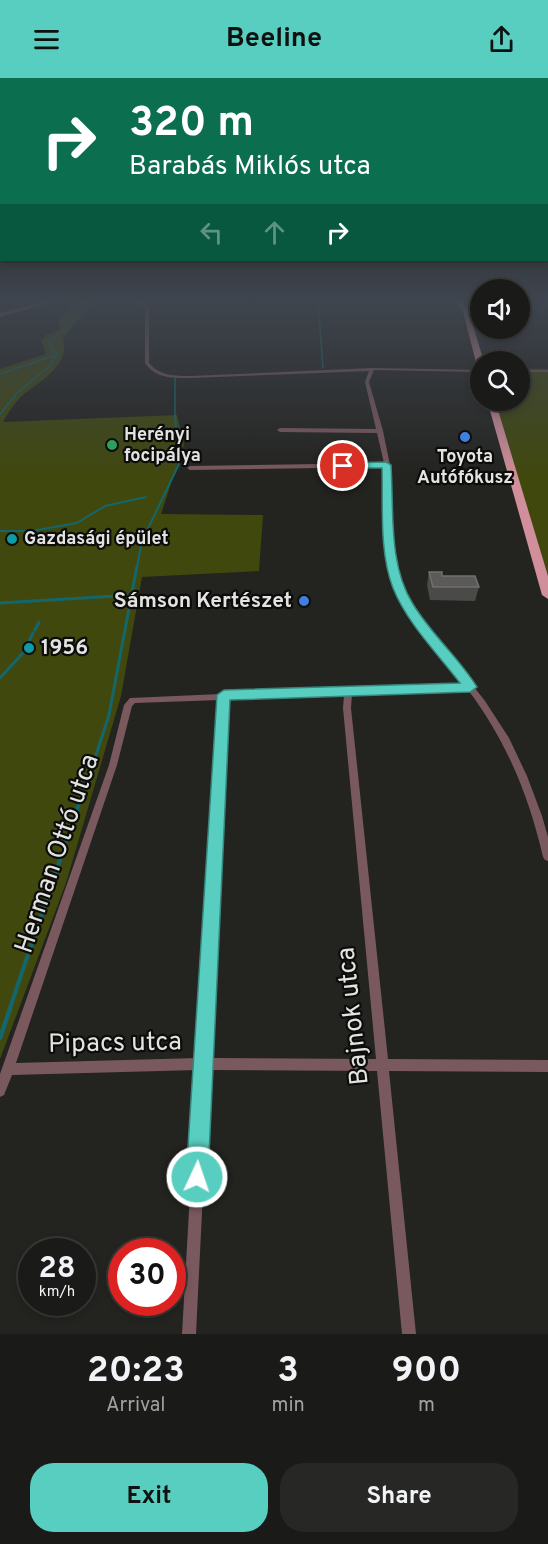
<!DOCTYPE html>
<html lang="en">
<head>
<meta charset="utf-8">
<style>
  body { margin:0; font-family:Overpass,sans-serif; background:#272725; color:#f1f3f6; height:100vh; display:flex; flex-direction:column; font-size:22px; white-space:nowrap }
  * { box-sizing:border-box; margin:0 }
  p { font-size:20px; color:#9fa1a2 }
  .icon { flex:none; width:33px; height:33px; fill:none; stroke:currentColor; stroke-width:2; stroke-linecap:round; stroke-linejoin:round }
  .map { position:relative; height:1256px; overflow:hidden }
  .details { display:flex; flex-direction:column; background:#1a1a18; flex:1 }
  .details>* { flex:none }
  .banner { position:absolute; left:0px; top:0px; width:549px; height:183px; box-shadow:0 3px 9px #0003,0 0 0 2px #383837; background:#0b6e4f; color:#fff; overflow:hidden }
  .buttons { position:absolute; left:470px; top:201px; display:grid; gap:12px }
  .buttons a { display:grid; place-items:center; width:60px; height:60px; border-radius:50%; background:#1a1a18; box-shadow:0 3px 9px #0003,0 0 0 2px #383837; font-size:30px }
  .speed { position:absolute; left:18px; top:1160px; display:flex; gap:12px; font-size:30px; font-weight:700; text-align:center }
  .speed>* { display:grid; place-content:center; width:78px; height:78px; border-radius:50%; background:#1a1a18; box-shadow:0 3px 9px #0003,0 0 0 2px #383837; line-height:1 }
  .speed small { font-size:15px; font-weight:400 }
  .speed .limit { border:9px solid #d22; background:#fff; color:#111 }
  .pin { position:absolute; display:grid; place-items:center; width:51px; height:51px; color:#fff; margin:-26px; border:3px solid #fff; border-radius:50%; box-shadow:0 2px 6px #0007 }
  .me { position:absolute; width:66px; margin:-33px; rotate:3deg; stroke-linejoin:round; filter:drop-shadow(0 0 4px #0008) }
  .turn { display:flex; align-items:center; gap:21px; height:126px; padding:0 30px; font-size:27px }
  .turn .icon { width:78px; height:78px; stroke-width:2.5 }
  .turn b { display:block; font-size:42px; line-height:51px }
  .lanes { display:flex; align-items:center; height:57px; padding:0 30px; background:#0003; justify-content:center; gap:30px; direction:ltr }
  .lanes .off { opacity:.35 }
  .eta { display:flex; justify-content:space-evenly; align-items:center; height:102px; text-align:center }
  .eta b { font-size:36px; font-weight:700; line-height:42px }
  .cta { display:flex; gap:12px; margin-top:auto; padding:12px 30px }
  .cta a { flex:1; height:69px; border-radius:24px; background:#58cec0; color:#111; font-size:24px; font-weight:700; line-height:69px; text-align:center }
  .cta a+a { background:#272725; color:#f1f3f6 }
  header { display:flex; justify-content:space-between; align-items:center; height:78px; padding:0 30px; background:#58cec0; color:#111; font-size:27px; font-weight:700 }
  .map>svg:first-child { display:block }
</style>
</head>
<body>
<header><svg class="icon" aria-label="menu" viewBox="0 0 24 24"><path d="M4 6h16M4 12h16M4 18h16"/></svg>Beeline<svg class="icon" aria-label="share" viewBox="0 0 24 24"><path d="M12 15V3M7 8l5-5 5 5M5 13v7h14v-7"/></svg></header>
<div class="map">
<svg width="548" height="1256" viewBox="0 0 548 1256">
  <rect width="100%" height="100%" fill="#232320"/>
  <g fill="#40480e">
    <path d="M76,224H94L63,260C71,287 40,303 23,317C15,324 8,335 3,344L177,337L184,366L161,436L263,437L259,493L142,499L121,618L66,805L0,981V291L46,276L41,263L46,257L61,251L58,242Z"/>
    <path d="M519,290L548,291V504L494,323L519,322Z"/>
  </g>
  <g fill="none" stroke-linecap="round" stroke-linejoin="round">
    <g stroke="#13676c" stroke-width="1.5">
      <path d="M318,224L323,290"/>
      <path d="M0,296L56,277L58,275L52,272L49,264L69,248L88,224"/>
      <path d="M175,300V340"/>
      <path d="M0,336L18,314L51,287L55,279"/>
    </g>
    <g stroke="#13676c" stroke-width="2">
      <path d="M0,453H32L77,445L105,428L146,419"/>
      <path d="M137,489L142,463L179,386L175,338"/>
    </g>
    <g stroke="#13676c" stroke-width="3">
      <path d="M0,525L133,517"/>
      <path d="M35,552L39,544"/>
      <path d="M25,572L33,555"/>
      <path d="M0,600L23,575"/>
      <path d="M94,683L109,637L137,488"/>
    </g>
    <path stroke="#13676c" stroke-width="4" d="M9,933L94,681"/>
    <path stroke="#13676c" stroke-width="4.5" d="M0,960L10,931"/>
    <g fill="#79595e" fill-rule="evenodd">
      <path d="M134,224H139L149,228V285C159,298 176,298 191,298L372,290L480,292V294L374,292L369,304L383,353L391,392L393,467L398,496L403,510L418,538L485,623L509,660L527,698L542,738L548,759V783L545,782L543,779C529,718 506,662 468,612L352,616L351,630L388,981L548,982V994L389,993L416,1256H402L377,993L209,992L196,1256H182L197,992L12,997L4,1017L0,1019V996L109,687L124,627L130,620L221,616L224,614L227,615L463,606C433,569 395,530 388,481C384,451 389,419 385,389L190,392L187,390L190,388L384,385L377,355L280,354L277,352L280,350L376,351L365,304L369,293L191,300C173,300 156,301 145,285V229ZM344,617L343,630L376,981L210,980L228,621ZM220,622L198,980L16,985L117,687L132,628L135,625Z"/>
      <rect x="519" y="292" width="29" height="2"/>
    </g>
    <path fill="#aa7880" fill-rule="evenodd" d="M44,224H52L0,239V235Z"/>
    <g fill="#d08f9a" fill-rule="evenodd">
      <path d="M456,224H462L469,234L484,284H480V286L476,284L463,234Z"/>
      <path d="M487,322H495L548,498V521L542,517Z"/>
    </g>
  </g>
  <path fill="#4a4a48" d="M429,494L479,509L475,523L430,522L427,507Z"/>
  <path fill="#5b5a58" stroke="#70706e" stroke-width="1.5" d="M429,494H442V498H475L479,509H433Z"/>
  <linearGradient id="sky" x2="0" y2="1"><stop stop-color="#131312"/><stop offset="0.56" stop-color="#3f454e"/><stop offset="1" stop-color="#3f454e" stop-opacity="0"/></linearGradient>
  <rect width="548" height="399" fill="url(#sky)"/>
  <path fill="#58cec0" stroke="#39867d" stroke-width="1.5" d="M386,384L391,387C394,431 388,487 413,526C431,556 459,580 477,609L470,614L230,622L208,1099L205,1106L197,1110L190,1106L186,1099L217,617L224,612L460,605C437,575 407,545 393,510C379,474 383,428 382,390H343L338,388L343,385Z"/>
  <g fill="#3f7fe0" stroke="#0c0c0b" stroke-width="2">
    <circle cx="465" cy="359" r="6"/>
    <circle cx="304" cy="523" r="6"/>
  </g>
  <circle fill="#2e9e5b" stroke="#0c0c0b" stroke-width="2" cx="112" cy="367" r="6"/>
  <g fill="#0f9aa8" stroke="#0c0c0b" stroke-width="2">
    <circle cx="12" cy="461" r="6"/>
    <circle cx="29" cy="570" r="6"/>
  </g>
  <g text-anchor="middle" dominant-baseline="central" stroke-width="4.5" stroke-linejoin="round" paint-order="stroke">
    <g font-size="18" font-weight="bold" fill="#e3e3e1" stroke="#0c0c0b" text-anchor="start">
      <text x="124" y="357">Herényi<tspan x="124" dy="21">focipálya</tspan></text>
      <text x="465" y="379" text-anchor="middle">Toyota<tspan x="465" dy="21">Autófókusz</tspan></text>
      <text x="24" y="461">Gazdasági épület</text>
    </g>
    <g font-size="21" font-weight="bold" fill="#e3e3e1" stroke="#0c0c0b" text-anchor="end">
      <text x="292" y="523">Sámson Kertészet</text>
      <text x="41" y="570" text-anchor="start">1956</text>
    </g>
    <g font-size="26" fill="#e3e3e1" stroke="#0c0c0b">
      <text transform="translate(58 776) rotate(-71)">Herman Ottó utca</text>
      <text transform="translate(354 938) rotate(-96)">Bajnok utca</text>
      <text transform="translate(115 966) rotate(-1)">Pipacs utca</text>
    </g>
  </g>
</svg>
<div class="buttons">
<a><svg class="icon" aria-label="sound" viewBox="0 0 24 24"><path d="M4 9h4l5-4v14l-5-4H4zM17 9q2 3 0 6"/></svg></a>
<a><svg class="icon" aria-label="search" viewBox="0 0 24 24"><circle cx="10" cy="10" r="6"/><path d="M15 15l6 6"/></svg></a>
</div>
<div class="speed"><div>28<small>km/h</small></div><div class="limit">30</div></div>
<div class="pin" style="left:343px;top:388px;background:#d93025"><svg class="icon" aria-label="arrive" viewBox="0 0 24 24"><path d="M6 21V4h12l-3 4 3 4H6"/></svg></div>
<svg class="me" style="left:197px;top:1099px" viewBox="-20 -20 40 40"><circle r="17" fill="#58cec0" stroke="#fff" stroke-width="3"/><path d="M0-11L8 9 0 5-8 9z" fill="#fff"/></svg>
<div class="banner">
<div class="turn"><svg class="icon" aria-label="right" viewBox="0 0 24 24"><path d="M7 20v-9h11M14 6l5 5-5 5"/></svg><div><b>320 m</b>Barabás Miklós utca</div></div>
<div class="lanes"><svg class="icon off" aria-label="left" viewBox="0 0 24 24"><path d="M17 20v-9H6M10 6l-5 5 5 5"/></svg><svg class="icon off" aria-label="ahead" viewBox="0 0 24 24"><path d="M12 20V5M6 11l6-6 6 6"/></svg><svg class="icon" aria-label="right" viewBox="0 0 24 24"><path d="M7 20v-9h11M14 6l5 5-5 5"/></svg></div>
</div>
</div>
<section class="details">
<div class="eta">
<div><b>20:23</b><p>Arrival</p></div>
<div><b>3</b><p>min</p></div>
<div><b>900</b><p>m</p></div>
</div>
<div class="cta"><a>Exit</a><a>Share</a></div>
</section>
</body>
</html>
